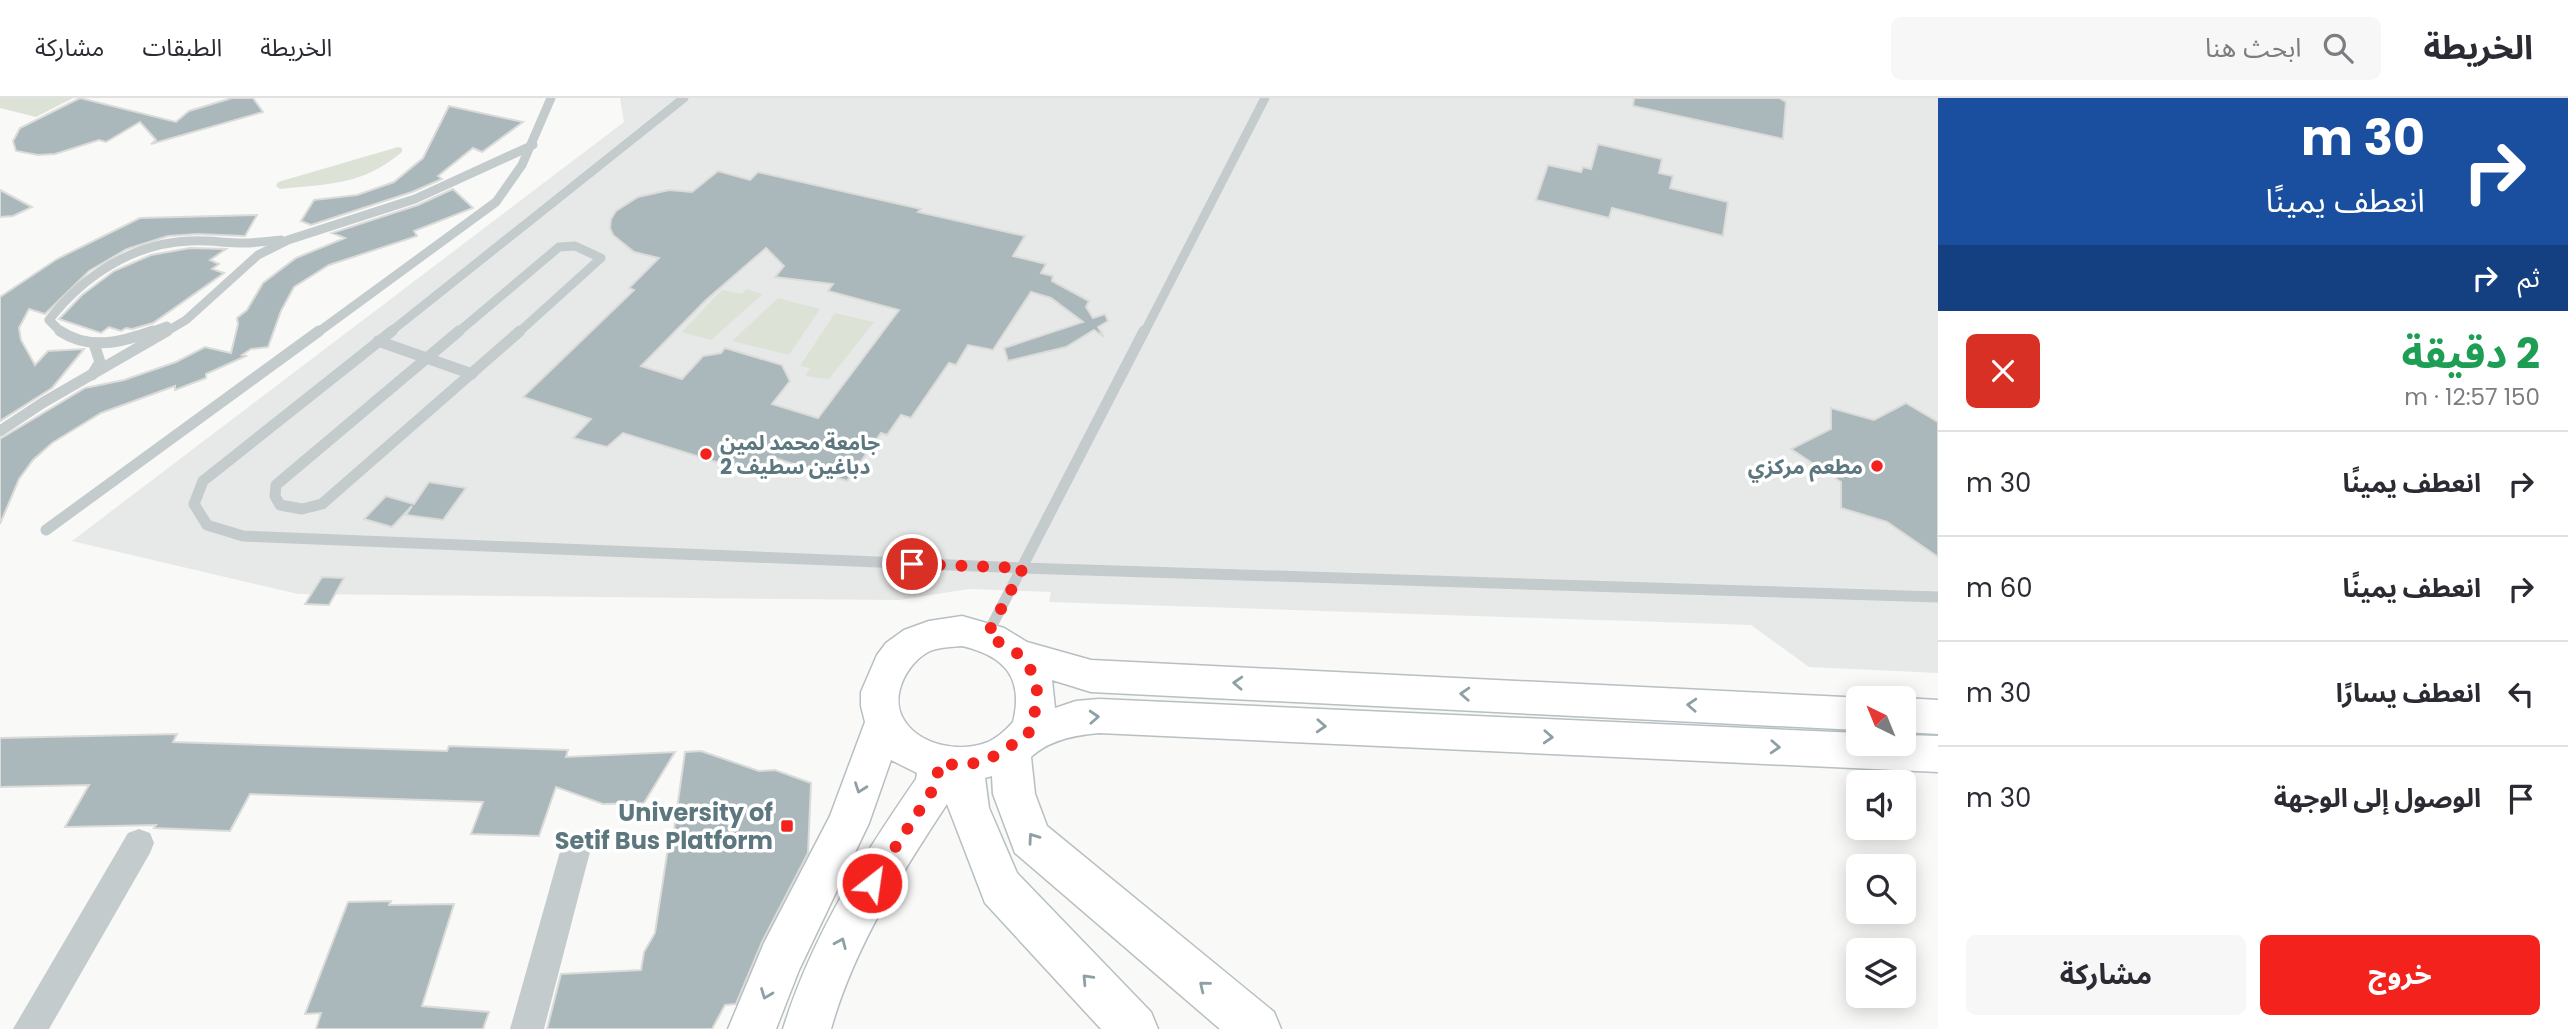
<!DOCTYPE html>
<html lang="ar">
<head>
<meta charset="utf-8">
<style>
  body { margin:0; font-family:Poppins,"Noto Sans Arabic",sans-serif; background:#f7f7f7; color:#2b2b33; direction:rtl; height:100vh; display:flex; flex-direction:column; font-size:26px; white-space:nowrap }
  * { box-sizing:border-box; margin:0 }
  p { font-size:23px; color:#7c7c81 }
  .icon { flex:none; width:38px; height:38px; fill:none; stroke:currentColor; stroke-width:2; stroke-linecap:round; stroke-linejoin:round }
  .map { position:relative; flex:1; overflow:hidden; direction:ltr }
  .drawer { display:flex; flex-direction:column; background:#fff; width:630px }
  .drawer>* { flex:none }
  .top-card { background:#1a4fa0; color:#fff; overflow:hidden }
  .needle { width:46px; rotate:317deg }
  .fabs { position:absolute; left:1846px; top:588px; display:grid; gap:14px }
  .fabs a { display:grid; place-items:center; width:70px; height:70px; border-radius:10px; background:#fff; box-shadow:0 4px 18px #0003; font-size:35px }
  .pin { position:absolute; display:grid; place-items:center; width:60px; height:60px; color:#fff; margin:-30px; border:4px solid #fff; border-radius:50%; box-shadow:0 2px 7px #0007 }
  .me { position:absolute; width:77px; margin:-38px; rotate:30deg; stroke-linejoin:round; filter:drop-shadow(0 0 5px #0008) }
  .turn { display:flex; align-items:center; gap:24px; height:147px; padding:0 28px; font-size:32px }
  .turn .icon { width:91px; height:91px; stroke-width:2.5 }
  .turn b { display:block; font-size:49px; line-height:60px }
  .then { display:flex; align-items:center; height:66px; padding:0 28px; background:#0003; gap:14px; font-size:26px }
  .round { display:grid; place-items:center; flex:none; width:74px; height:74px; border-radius:10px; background:#f7f7f7 }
  .headline { display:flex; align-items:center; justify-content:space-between; height:119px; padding:0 28px }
  h1 { font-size:42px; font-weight:700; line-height:52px; color:#1e9e55 }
  .cta { display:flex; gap:14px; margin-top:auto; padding:14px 28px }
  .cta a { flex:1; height:80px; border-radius:10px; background:#f3221d; color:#fff; font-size:28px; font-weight:700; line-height:80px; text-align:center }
  .cta a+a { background:#f7f7f7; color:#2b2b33 }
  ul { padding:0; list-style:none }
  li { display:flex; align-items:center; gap:21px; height:105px; padding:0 28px; border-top:2px solid #e1e1e2 }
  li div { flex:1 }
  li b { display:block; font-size:26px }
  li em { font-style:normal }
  header { display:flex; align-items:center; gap:42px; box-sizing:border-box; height:98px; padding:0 35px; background:#fff; border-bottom:2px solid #e1e1e2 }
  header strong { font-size:33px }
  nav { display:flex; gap:38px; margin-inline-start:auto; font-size:24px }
  .search { width:490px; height:63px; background:#f7f7f7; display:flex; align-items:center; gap:18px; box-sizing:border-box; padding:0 24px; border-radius:10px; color:#7c7c81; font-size:26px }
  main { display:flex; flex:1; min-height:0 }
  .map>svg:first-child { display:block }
</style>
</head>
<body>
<header>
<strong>الخريطة</strong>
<div class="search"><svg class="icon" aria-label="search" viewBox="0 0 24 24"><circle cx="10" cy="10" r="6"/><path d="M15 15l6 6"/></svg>ابحث هنا</div>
<nav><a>الخريطة</a><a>الطبقات</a><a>مشاركة</a></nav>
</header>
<main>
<section class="drawer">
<div class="top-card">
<div class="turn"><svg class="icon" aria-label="right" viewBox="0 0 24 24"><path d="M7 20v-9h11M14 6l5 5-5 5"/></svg><div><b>30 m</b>انعطف يمينًا</div></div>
<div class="then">ثم<svg class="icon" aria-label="right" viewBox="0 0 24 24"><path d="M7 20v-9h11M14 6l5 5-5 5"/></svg></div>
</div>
<div class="headline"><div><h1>2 دقيقة</h1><p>150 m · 12:57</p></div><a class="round" style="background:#d93025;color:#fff"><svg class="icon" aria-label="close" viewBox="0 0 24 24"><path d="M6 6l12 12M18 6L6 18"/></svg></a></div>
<ul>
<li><svg class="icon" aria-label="right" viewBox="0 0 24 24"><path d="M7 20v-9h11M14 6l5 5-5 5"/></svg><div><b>انعطف يمينًا</b></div><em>30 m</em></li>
<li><svg class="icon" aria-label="right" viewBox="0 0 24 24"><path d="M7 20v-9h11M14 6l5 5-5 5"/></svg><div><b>انعطف يمينًا</b></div><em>60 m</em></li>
<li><svg class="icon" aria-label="left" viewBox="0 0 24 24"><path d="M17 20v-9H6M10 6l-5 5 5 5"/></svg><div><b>انعطف يسارًا</b></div><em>30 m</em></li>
<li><svg class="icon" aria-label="arrive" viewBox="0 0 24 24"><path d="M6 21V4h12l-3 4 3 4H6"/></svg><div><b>الوصول إلى الوجهة</b></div><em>30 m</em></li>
</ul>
<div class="cta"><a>خروج</a><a>مشاركة</a></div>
</section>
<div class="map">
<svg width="1938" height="931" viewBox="0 0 1938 931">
  <rect width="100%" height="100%" fill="#f9f9f7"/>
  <path fill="#e7e9e8" d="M620,0H1938V575L1809,569L1751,527L1049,504L1051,494L969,491L899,502L298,496L72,443L624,24Z"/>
  <g fill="#dde2d7">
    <path d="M0,0H73L36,19L0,10Z"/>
    <path d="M398,49L402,50V54C363,87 329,86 280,91L276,88L278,84Z"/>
    <path d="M747,191L763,196L711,242L682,234L722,192L742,196Z"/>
    <path d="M778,200L820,211L789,257L732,243Z"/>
    <path d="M835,215L874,224L829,281L805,278L810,270L800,268Z"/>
  </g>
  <g fill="#aab8bb" stroke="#dbdbd9" stroke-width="2" fill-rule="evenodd">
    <path d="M80,0L176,24L189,13L232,0H253L263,14L151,46L156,42L140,24L106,44L99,42L55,56L38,57L16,53L13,43L20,30Z"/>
    <path d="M1634,0H1779L1786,4L1783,41L1633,8Z"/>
    <path d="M449,8L523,24L482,54L473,50L438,78L442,81L412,94L311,127L301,123L314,102L357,97L394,84L423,60Z"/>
    <path d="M1598,46L1662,61L1659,75L1673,78L1670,90L1728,104L1723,138L1612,110L1609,120L1536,102L1548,67L1581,74L1583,69L1591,71Z"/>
    <path d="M718,73L750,82L758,74L921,111L918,114L1025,138L1013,158L1046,166L1041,175L1053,178L1052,183L1089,203L1086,209L1093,220L1105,216L1108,223L1098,229L1104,239L1094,232L1066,249L1008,263L1004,250L1083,224L1051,200L1031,194L993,252L968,247L956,267L949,265L911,320L901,317L887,337L881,335L847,383L771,359L758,377L623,335L607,349L573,340L591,321L523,299L634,192L629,190L659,160L634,154L613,137L610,130L611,121L616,113L638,99L669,92L692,94ZM766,150L784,168L775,179L833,186L828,193L899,212L818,320L772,306L790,283L782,267L725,250L721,255L703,258L682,281L641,268L706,202Z"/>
    <path d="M453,91L473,110L414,133L417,138L329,167L294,189L281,213L268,249L251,251L242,257L246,258L206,276V280L175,292V288L101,315L52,345L33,362L19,381L0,426V341L85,290L124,282L176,264L205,249L231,255L238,226L237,220L247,212L263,185L296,160L345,140L332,135L418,107Z"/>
    <path d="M0,92L32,109L13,118L0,119Z"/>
    <path d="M257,117L245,138L197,136L168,138L127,151L89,173L45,216L29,211L19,230L21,242L35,267L48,253L84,251L52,290L0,323V199L57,161L140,120Z"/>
    <path d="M190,150L226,151L210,162L219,166L212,171L224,175L153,225L132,231L126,230L121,233L109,229L101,235L59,221L82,197L114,173L151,157Z"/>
    <path d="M1906,305L1938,324V459L1887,424L1841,410V384L1791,351L1831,331V310L1874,322Z"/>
    <path d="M429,384L466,390L443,422L406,417L412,408L392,429L364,421L386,398L414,406Z"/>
    <path d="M322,479L344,480L329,507L305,506Z"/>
    <path d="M177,636L173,644L447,653L449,648L568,652L566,659L675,654L644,705L603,706L556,689L539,738L471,736L483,704L250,696L230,733L154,730L156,727L65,729L89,687L0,689V640Z"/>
    <path d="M701,653L759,673L775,672L811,685L808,755L762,844L736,906L725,907L712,931H547L561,876L641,872L644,854L655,835L667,756L672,746L685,654Z"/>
    <path d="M391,803L389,807L454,806L422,908L489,914L483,931H316L321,915L305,916L348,804Z"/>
  </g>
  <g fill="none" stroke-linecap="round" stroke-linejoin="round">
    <g stroke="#b6bfc2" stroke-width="3">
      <g id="secondary">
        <path d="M962,518L1004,530L1027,544L1091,562L1864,600H1858V632L1091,594L1052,582L1055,610L1076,603L1099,601L1858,635V646H1904V637L1938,638V674L1099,635C1075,637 1049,642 1031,659L1035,696L1047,728L1274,914L1281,931H1220L1015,755L993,696L992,678L985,680L989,710L1017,775L1151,914L1158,931H1101L985,805L947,706C901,776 854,849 831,931H783C811,840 862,759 916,681L917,675L891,662L869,725L799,872L776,931H728L764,845L830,718L865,624L861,608V594L877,557L886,545L904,532L929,523ZM962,548C1005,558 1024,580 1013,624C1006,632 997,640 988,644C961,655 920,648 904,622C889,599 907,564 930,553C939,549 952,549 962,548Z"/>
        <path d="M1904,600L1938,602V636L1904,634Z"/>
      </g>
    </g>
    <g stroke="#c4cbcd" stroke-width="9">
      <path d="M62,235L49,222C83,178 133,145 190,143C208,142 226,145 243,145C256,145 269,143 281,142"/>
      <path d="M148,235L167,228"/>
      <path d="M164,235L186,222L258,157L288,142L415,101L533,47"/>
      <path d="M317,235L496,104L522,67L551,0"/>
      <path d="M389,235L684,0"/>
      <path d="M457,235L559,149L575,148L601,160L518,235"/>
      <path d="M1144,235L1265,0"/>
    </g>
    <g stroke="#c4cbcd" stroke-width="11">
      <path d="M60,233C90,253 122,244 153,233"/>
      <path d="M392,233L203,383L194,406L207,427L243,438L1023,470L1938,499"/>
      <path d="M459,233L276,387L275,398L280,407L302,411L322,406L520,233"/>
      <path d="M378,243L472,276"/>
      <path d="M92,277L100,264L94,246"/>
      <path d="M0,333L44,304L167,233"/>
      <path d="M46,432L319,233"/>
      <path d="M987,537L1144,233"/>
    </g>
    <g fill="#c4cbcd" fill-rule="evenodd">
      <path d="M139,731L150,735L154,745L150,755L49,931H13L128,735Z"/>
      <path d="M576,736L587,740L591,750L544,931H510L561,750L565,740Z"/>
    </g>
    <use href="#secondary" fill="#fff" fill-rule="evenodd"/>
  </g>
  <defs><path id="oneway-chevron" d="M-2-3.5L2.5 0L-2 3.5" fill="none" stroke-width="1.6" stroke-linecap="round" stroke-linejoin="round" transform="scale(1.75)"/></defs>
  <g stroke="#8ea0a5">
    <use href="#oneway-chevron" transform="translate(1238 585) rotate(-177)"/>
    <use href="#oneway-chevron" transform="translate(1465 596) rotate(-177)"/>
    <use href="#oneway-chevron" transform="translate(1692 607) rotate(-177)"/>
    <use href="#oneway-chevron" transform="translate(1094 619) rotate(-3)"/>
    <use href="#oneway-chevron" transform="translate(1321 628) rotate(3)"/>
    <use href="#oneway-chevron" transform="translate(1548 639) rotate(3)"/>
    <use href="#oneway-chevron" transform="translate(1775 649) rotate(3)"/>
    <use href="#oneway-chevron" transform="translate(860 690) rotate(110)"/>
    <use href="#oneway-chevron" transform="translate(1033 740) rotate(-125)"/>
    <use href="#oneway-chevron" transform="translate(841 845) rotate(-67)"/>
    <use href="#oneway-chevron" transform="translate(1087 881) rotate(-133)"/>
    <use href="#oneway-chevron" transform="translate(1204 888) rotate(-141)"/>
    <use href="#oneway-chevron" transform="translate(766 896) rotate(111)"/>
  </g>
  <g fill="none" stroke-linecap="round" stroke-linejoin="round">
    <path stroke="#f3221d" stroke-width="12" stroke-dasharray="0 21.6" d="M872,785L936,687L939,666L963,667L986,663L1028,637L1035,613L1037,593L1032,574L1020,557L987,537L1023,470L912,466"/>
  </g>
  <g fill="#f3221d" stroke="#fff" stroke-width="2.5">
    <circle cx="706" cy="356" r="7"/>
    <circle cx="1877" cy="368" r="7"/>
    <rect x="780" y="721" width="14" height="14" rx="3.5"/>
  </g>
  <g text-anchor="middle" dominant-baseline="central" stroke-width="7" stroke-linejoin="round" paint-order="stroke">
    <g font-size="21" font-weight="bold" fill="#5d777e" stroke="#fff" text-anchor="start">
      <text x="720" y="344">جامعة محمد لمين<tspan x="720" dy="24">دباغين سطيف 2</tspan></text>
      <text x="1863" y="368" text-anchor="end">مطعم مركزي</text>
    </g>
    <g font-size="24" font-weight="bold" fill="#5d777e" stroke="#fff" text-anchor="end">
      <text x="773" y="714">University of<tspan x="773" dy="28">Setif Bus Platform</tspan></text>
    </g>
  </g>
</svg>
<div class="fabs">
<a><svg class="needle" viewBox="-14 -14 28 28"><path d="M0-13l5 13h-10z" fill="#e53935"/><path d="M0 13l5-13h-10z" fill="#7c7c81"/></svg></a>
<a><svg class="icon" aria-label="sound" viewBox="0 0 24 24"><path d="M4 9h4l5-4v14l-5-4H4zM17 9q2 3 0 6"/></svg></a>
<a><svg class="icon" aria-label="search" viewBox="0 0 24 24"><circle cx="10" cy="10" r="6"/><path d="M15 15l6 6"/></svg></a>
<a><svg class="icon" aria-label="layers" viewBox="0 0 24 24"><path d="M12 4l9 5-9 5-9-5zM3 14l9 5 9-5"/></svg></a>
</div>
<div class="pin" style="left:912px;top:466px;background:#d93025"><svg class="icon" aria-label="arrive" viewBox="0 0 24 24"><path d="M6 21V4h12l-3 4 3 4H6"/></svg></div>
<svg class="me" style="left:872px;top:785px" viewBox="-20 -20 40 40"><circle r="17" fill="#f3221d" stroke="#fff" stroke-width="3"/><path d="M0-11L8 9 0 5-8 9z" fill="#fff"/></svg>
</div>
</main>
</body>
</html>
